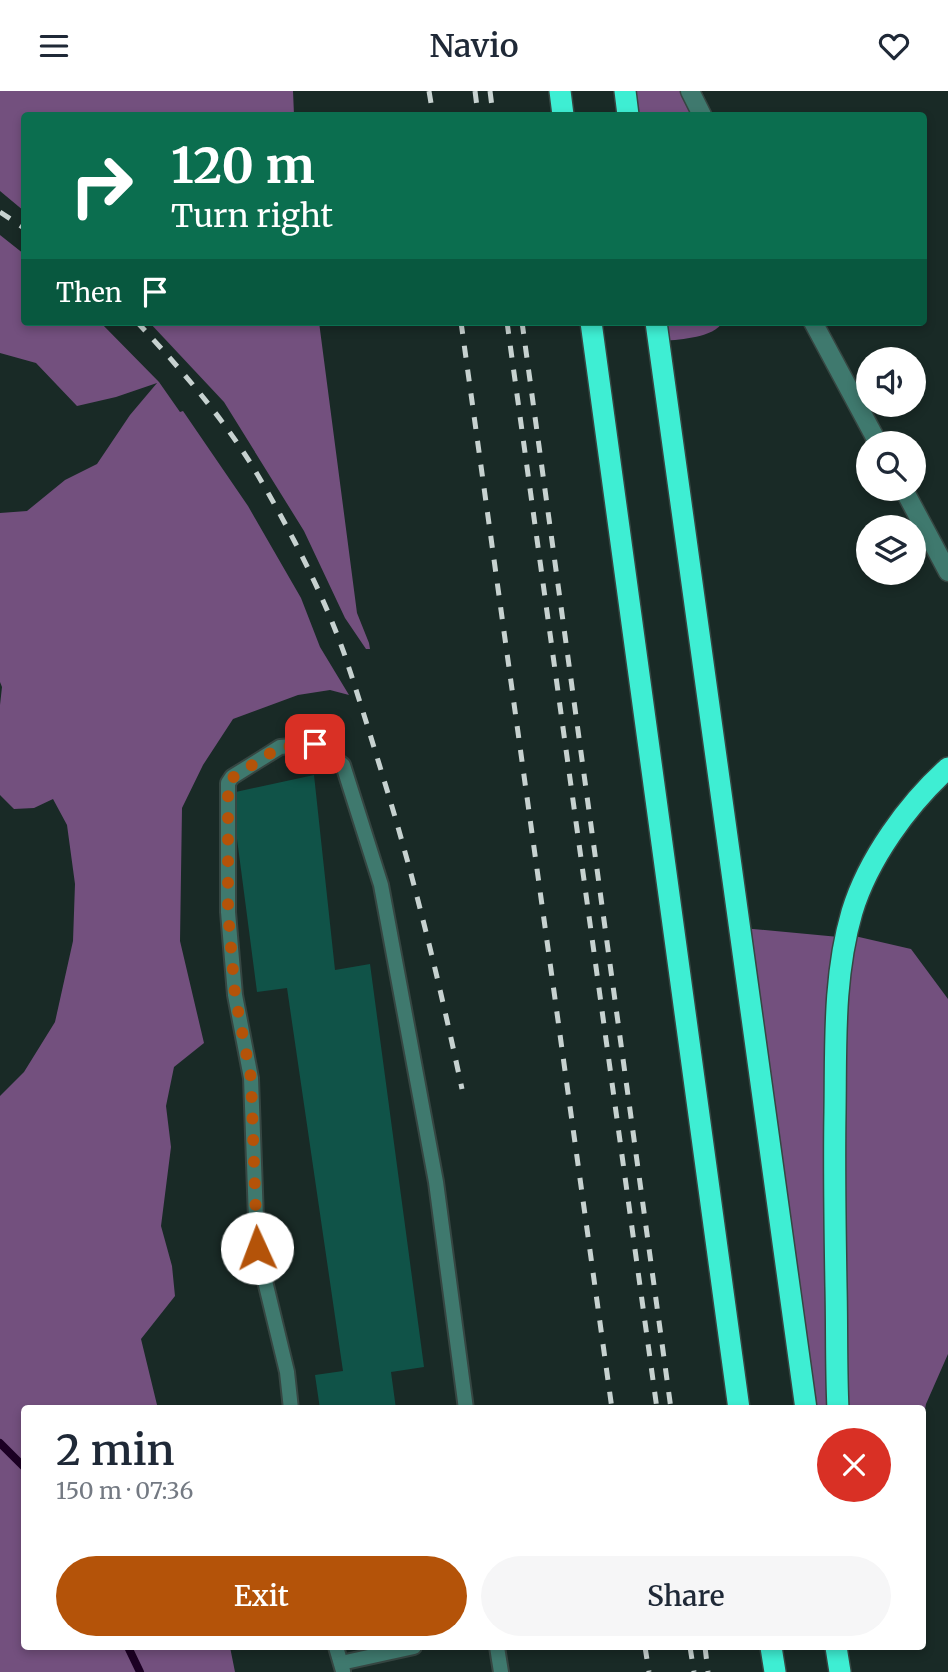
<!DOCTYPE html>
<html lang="en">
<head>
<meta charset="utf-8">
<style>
  body { margin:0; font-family:Merriweather,serif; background:#f6f6f7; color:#1f2937; height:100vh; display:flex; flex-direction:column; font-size:26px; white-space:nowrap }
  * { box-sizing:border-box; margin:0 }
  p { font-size:23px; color:#747a83 }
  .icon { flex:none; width:38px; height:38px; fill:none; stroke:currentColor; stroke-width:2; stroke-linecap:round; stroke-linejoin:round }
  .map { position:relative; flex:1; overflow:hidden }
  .sheet { position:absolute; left:21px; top:1314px; width:905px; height:245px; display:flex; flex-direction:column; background:#fff; border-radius:7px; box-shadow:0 4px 10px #0003 }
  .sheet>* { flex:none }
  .guide { position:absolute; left:21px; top:21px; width:906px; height:214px; border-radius:7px; box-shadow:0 4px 10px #0003; background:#0b6e4f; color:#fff; overflow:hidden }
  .fabs { position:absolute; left:856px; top:256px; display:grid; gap:14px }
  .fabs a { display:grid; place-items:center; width:70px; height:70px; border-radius:50%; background:#fff; box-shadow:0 4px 10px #0003; font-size:35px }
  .pin { position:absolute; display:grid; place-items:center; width:60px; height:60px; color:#fff; margin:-30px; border-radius:14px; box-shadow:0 4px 10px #0006 }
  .me { position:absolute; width:77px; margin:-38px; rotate:358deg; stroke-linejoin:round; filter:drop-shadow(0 0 5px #0008) }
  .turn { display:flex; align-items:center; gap:24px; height:147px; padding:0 35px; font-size:32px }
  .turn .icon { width:91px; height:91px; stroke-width:2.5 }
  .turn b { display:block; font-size:49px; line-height:60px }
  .then { display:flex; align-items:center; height:66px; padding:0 35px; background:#0003; gap:14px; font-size:26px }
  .round { display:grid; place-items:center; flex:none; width:74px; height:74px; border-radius:37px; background:#f6f6f7 }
  .headline { display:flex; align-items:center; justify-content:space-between; height:119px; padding:0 35px }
  h1 { font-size:42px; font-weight:600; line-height:52px }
  .primary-button { display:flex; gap:14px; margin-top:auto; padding:14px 35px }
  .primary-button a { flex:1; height:80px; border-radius:42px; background:#b45309; color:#fff; font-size:28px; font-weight:600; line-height:80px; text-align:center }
  .primary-button a+a { background:#f6f6f7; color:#1f2937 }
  header { display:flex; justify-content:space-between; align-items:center; height:91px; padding:0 35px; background:#fff; font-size:32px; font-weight:600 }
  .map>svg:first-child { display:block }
</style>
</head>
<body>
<header><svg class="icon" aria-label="menu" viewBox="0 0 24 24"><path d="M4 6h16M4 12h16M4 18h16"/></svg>Navio<svg class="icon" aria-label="heart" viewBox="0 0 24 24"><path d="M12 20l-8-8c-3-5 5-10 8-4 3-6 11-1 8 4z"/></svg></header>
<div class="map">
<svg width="948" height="1581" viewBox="0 0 948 1581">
  <rect width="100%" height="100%" fill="#192a26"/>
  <g fill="#73507e">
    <path d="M0,0H293L294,24H24V120L0,100Z"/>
    <path d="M627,0H696L708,24H630Z"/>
    <path d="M0,144L24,163V231H100L159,291L180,321L183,320L248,415L301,507L320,556L349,604L330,599L298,604L233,628L203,674L182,717L180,850L204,952L174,976L166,1015L171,1056L161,1135L172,1175L175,1205L141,1248L158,1318H24V1556H230L235,1581H0V1005L24,981L55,931L73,850L75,793L67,734L53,708L34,717L14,718L0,704V614L2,596L0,591V422L27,420L65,389L97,373L130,324L157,292L116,306L77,315L36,272L0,262Z"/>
    <path d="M149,231H319L357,522L369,552L370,558H366L345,527L304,440L224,311Z"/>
    <path d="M659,231H723C713,247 682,248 664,250Z"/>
    <path d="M742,837L839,846L846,843L911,858L948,908V1263L926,1313L923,1329L922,1364V1318H804Z"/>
  </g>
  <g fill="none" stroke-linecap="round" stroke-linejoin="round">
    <g stroke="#1c0024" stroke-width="8">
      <path d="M0,1352L24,1376"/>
      <path d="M128,1556L140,1581"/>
    </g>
  </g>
  <path fill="#105348" d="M314,684L335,879L370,873L424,1276L391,1281L396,1318H320L315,1284L343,1280L287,897L257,901L231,702Z"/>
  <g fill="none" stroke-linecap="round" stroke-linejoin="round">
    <g stroke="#364642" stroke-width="18">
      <g id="service">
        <path d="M291,1318L287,1281L257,1157L251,987L235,904L228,821V692L232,686L280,656L315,653L343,674L381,794L436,1091L466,1318"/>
        <path d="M336,1556L343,1580"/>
        <path d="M497,1556L501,1581"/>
        <path d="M341,1572L414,1556"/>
      </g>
    </g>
    <g stroke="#364642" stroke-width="21">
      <g id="minor">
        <path d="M690,0L702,24"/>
        <path d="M813,231L878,352"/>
        <path d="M903,397L948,481"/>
      </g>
    </g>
    <g stroke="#364642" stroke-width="24">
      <g id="motorway">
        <path d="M560,0L563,24"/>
        <path d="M625,0L628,24"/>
        <path d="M591,231L739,1318"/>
        <path d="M656,231L806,1318"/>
        <path d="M838,1318C836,1277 837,1236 836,1196C835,1138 834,1079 835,1021C836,954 833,886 852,821C868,768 908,713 948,677"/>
        <path d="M771,1556L775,1581"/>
        <path d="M836,1556L840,1581"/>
      </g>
    </g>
    <use href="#service" stroke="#3f796e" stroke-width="14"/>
    <use href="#minor" stroke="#3f796e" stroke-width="18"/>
    <use href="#motorway" stroke="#3eeed3" stroke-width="21"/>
    <g stroke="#c7d2d0" stroke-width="5" stroke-dasharray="12 12" stroke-linecap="butt">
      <path d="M429,0L433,24"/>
      <path d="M475,0L478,24"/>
      <path d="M490,0L493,24"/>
      <path d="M0,121L24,137"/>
      <path d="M137,231C179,276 220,323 253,376C288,435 321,498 344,562C358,604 371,646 384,689C415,790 440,894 462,998"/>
      <path d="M461,231L612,1318"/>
      <path d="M507,231L657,1318"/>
      <path d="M522,231L671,1318"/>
      <path d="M645,1556L649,1581"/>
      <path d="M690,1556L694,1581"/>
      <path d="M705,1556L708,1581"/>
    </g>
  </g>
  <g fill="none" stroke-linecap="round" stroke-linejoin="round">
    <path stroke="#b45309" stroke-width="12" stroke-dasharray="0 21.6" d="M257,1157L251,987L235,904L228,821V692L232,687L280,656L315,653"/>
  </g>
</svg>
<div class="fabs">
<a><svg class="icon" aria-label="sound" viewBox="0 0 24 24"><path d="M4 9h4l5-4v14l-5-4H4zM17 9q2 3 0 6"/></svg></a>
<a><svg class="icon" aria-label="search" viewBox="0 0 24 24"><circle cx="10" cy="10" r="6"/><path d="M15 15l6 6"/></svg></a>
<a><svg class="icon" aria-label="layers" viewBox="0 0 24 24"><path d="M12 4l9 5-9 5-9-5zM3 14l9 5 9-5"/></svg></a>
</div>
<div class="pin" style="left:315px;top:653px;background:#d93025"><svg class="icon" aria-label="arrive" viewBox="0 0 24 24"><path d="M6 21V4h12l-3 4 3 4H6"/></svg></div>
<svg class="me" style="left:257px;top:1157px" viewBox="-20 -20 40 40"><circle r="19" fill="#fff"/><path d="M0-13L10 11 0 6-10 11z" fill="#b45309"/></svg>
<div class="guide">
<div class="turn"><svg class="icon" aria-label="right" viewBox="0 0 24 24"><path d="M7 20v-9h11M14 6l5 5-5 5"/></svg><div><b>120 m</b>Turn right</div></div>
<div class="then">Then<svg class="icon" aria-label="arrive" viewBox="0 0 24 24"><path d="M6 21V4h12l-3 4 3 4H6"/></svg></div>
</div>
<section class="sheet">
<div class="headline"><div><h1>2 min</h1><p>150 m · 07:36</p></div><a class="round" style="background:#d93025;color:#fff"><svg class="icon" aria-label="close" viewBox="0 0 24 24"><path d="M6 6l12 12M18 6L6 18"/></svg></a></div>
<div class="primary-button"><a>Exit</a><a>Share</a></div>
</section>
</div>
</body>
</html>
